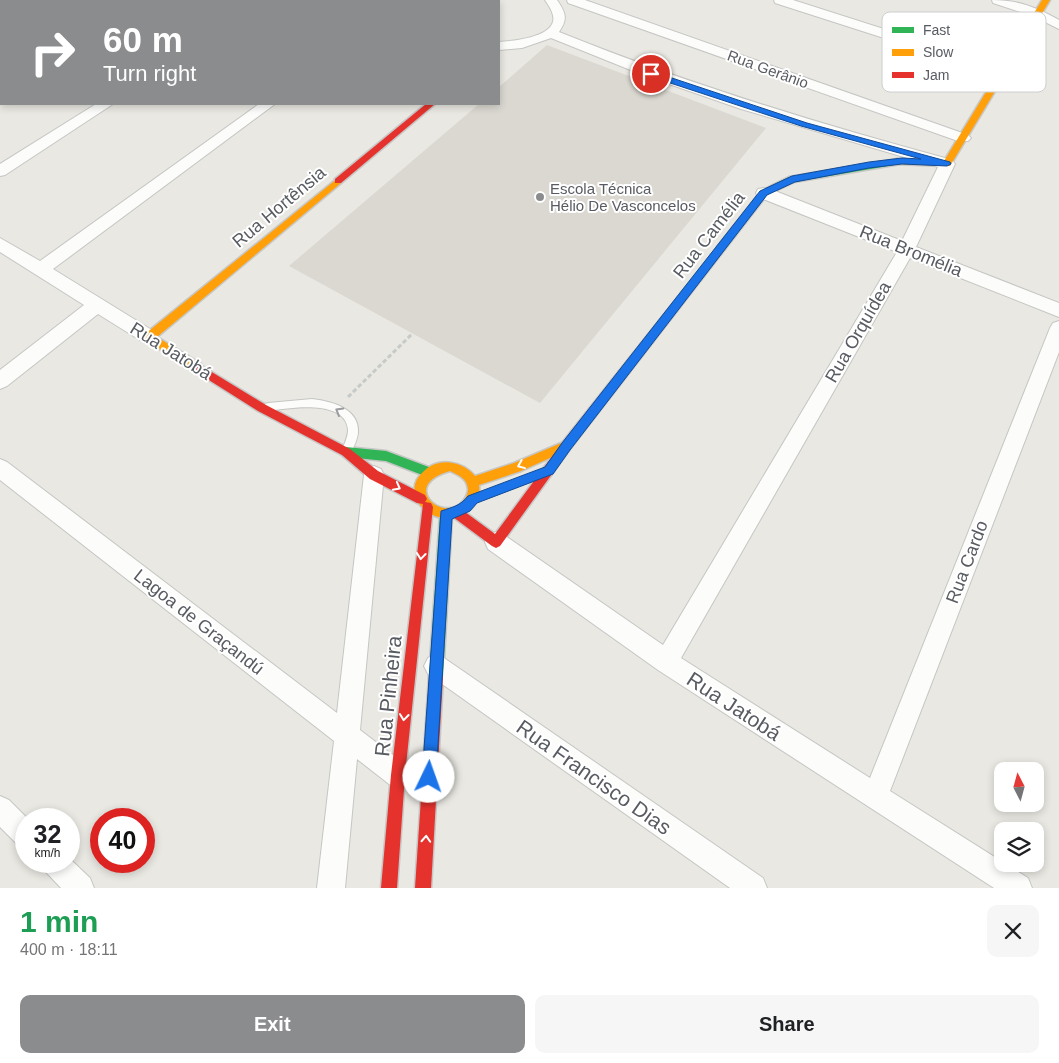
<!DOCTYPE html>
<html lang="en">
<head>
<meta charset="utf-8">
<style>
  body { margin:0; font-family:Arial,sans-serif; background:#f6f6f6; color:#202124; height:100vh; display:flex; flex-direction:column; font-size:19px; white-space:nowrap }
  * { box-sizing:border-box; margin:0 }
  p { font-size:16px; color:#757577 }
  .icon { flex:none; width:28px; height:28px; fill:none; stroke:currentColor; stroke-width:2; stroke-linecap:round; stroke-linejoin:round }
  .map { position:relative; height:888px; overflow:hidden }
  .panel { display:flex; flex-direction:column; background:#fff; flex:1 }
  .panel>* { flex:none }
  .guide { position:absolute; left:0px; top:0px; width:500px; height:105px; box-shadow:0 2px 8px #0003; background:#8b8c8e; color:#fff; overflow:hidden }
  .needle { width:32px; rotate:354deg }
  .buttons { position:absolute; left:994px; top:762px; display:grid; gap:10px }
  .buttons a { display:grid; place-items:center; width:50px; height:50px; border-radius:10px; background:#fff; box-shadow:0 2px 8px #0003; font-size:25px }
  .speed { position:absolute; left:15px; top:808px; display:flex; gap:10px; font-size:25px; font-weight:700; text-align:center }
  .speed>* { display:grid; place-content:center; width:65px; height:65px; border-radius:50%; background:#fff; box-shadow:0 2px 8px #0003; line-height:1 }
  .speed small { font-size:12px; font-weight:400 }
  .speed .limit { border:8px solid #d22; background:#fff; color:#111 }
  .pin { position:absolute; display:grid; place-items:center; width:42px; height:42px; color:#fff; margin:-21px; border:2px solid #fff; border-radius:50%; box-shadow:0 1px 5px #0007 }
  .me { position:absolute; width:55px; margin:-28px; rotate:3deg; stroke-linejoin:round; filter:drop-shadow(0 0 4px #0008) }
  .turn { display:flex; align-items:center; gap:18px; height:105px; padding:0 20px; font-size:22px }
  .turn .icon { width:65px; height:65px; stroke-width:2.5 }
  .turn b { display:block; font-size:35px; line-height:42px }
  .round { display:grid; place-items:center; flex:none; width:52px; height:52px; border-radius:10px; background:#f6f6f6 }
  .head { display:flex; align-items:center; justify-content:space-between; height:85px; padding:0 20px }
  h1 { font-size:30px; font-weight:700; line-height:38px; color:#1e9e55 }
  .action { display:flex; gap:10px; margin-top:auto; padding:10px 20px }
  .action a { flex:1; height:58px; border-radius:10px; background:#8b8c8e; color:#fff; font-size:20px; font-weight:700; line-height:58px; text-align:center }
  .action a+a { background:#f6f6f6; color:#202124 }
  .map>svg:first-child { display:block }
</style>
</head>
<body>
<div class="map">
<svg width="1059" height="888" viewBox="0 0 1059 888">
  <rect width="100%" height="100%" fill="#e9e8e2"/>
  <path fill="#dad8d0" d="M547,45L766,128L540,403L289,266L479,104H499V87Z"/>
  <g fill="none" stroke-linecap="round" stroke-linejoin="round">
    <g stroke="#c5c6c4" stroke-width="2">
      <path id="lane" d="M312,399C330,401 360,408 358,433C357,441 353,448 350,455L346,456L342,455L341,452C344,445 348,437 348,430C346,398 287,408 268,411L265,410L263,407L265,404L268,403Z"/>
    </g>
    <g stroke="#c5c6c4" stroke-width="2">
      <g id="street">
        <rect x="98" y="0" width="14" height="1"/>
        <rect x="243" y="0" width="15" height="1"/>
        <path d="M545,0H557C566,13 568,19 559,32C688,84 819,124 952,160L955,164L916,247L1059,303V317L910,258L681,658L870,778L1050,328L1053,323L1059,321V352L890,791L1028,878L1032,888H994L658,670L488,549L485,542L488,535L496,532L504,535L663,645L897,252L758,197L756,193L758,189L764,188L770,189L902,241L938,167L741,109L643,75L551,38L522,48L499,50V42C512,41 548,38 553,22C555,14 549,6 545,0Z"/>
        <path d="M567,0H585L968,135L971,138L968,141H958L568,3Z"/>
        <path d="M774,0H793L1009,69L1011,72L1009,75H999L775,3Z"/>
        <path d="M992,0C1017,0 1037,7 1059,20V29L1033,16L993,3Z"/>
        <rect x="0" y="68" width="1" height="8"/>
        <path d="M96,104H113L5,175L0,176V164Z"/>
        <path d="M259,104H275L53,269L155,332L158,337L155,342L149,344L143,342L98,314L7,386L0,389V370L84,305L0,252V238L40,261Z"/>
        <path d="M0,459L7,462L337,713L364,475L367,469L374,466L381,469L384,475L360,730L407,766L411,775L407,784L398,788L389,784L357,759L345,888H317L334,741L0,480Z"/>
        <path d="M436,654L444,658L763,878L767,888H730L428,674L424,666L428,658Z"/>
        <path d="M0,796L9,800L28,819H26V848L17,844L0,827Z"/>
        <path d="M69,858L90,878L94,888H61L44,870L40,861H69Z"/>
      </g>
    </g>
    <g stroke="#c6c7c6" stroke-width="3">
      <g id="fast">
        <path d="M426,0H434L435,1H427Z"/>
        <path d="M897,159L901,162L900,164L794,182L767,195L725,249H719L717,247L761,191L789,177Z"/>
        <path d="M346,447L386,451L434,469L436,473L434,477L430,478L386,461L346,457L342,455L340,452L342,449Z"/>
        <path d="M446,510L450,511L452,515L443,677L441,682L436,684L431,682L429,677L440,515L442,511Z"/>
      </g>
    </g>
    <g stroke="#c6c7c6" stroke-width="3">
      <g id="slow">
        <path d="M1042,0H1050L950,166L894,164L893,162L897,159L944,161Z"/>
        <path d="M338,178L341,179V183L157,337L201,364L202,367L201,370H193L145,340L144,337L145,334Z"/>
        <path d="M566,441L570,443L572,446L570,449L521,471L479,485C480,493 478,502 471,509C442,537 394,497 424,471C439,457 462,461 475,476L514,463ZM450,471C458,475 467,478 468,489C468,495 465,499 461,503C441,522 400,485 450,471Z"/>
      </g>
    </g>
    <g stroke="#c6c7c6" stroke-width="3">
      <g id="jam">
        <path d="M426,104H435L341,183H335V179Z"/>
        <path d="M722,244L725,245V249L570,449L500,546L496,548L492,546L453,517L451,513L453,509L457,508L461,509L495,534L562,443L719,245Z"/>
        <path d="M197,363L266,405L350,449L378,471L425,495L427,499L425,502L431,503L433,507L405,775L397,888H381L391,775L423,504L417,503L370,479L342,455L258,411L193,370L192,367L193,364Z"/>
        <path d="M436,670L441,672L443,677L431,888H415L429,677L431,672Z"/>
      </g>
    </g>
    <path stroke="#c6cbc9" stroke-width="3" stroke-dasharray="4.5 2.5" stroke-linecap="butt" d="M348,397L412,334"/>
    <use href="#lane" fill="#fcfcfb" fill-rule="evenodd"/>
    <use href="#street" fill="#fcfcfb" fill-rule="evenodd"/>
    <use href="#fast" fill="#30b455" fill-rule="evenodd"/>
    <use href="#slow" fill="#ff9f0a" fill-rule="evenodd"/>
    <use href="#jam" fill="#e5322d" fill-rule="evenodd"/>
  </g>
  <defs><path id="oneway-chevron" d="M-2-3.5L2.5 0L-2 3.5" fill="none" stroke-width="1.6" stroke-linecap="round" stroke-linejoin="round" transform="scale(1.25)"/></defs>
  <use stroke="#9a9b9f" href="#oneway-chevron" transform="translate(339 411) rotate(-150)"/>
  <g stroke="#fff">
    <use href="#oneway-chevron" transform="translate(521 465) rotate(158)"/>
    <use href="#oneway-chevron" transform="translate(397 487) rotate(28)"/>
    <use href="#oneway-chevron" transform="translate(421 556) rotate(96)"/>
    <use href="#oneway-chevron" transform="translate(404 717) rotate(96)"/>
    <use href="#oneway-chevron" transform="translate(426 839) rotate(-87)"/>
  </g>
  <path fill="#1a73e8" stroke="#114b97" d="M649,72H654L807,123L950,162L951,164L947,166L902,164L869,168L795,182L767,195L570,450L553,474L477,503L470,511L452,519L436,777L434,782L429,784L424,782L422,777L441,511C453,507 460,506 468,496L545,467L562,443L760,191L792,176L869,162L902,158L921,159L801,126L649,76Z"/>
  <circle fill="#8b8c8e" stroke="#fff" stroke-width="2" cx="540" cy="197" r="5"/>
  <g text-anchor="middle" dominant-baseline="central" stroke-width="4" stroke-linejoin="round" paint-order="stroke">
    <g font-size="15" fill="#585b61" stroke="#fff">
      <text transform="translate(768 69) rotate(20)">Rua Gerânio</text>
    </g>
    <g font-size="15" fill="#585b61" stroke="#fff" text-anchor="start">
      <text x="550" y="188">Escola Técnica<tspan x="550" dy="17">Hélio De Vasconcelos</tspan></text>
    </g>
    <g font-size="18" fill="#585b61" stroke="#fff">
      <text transform="translate(279 207) rotate(-40)">Rua Hortênsia</text>
      <text transform="translate(709 235) rotate(-52)">Rua Camélia</text>
      <text transform="translate(911 251) rotate(22)">Rua Bromélia</text>
      <text transform="translate(858 332) rotate(-60)">Rua Orquídea</text>
      <text transform="translate(171 351) rotate(32)">Rua Jatobá</text>
      <text transform="translate(967 562) rotate(-69)">Rua Cardo</text>
      <text transform="translate(199 622) rotate(38)">Lagoa de Graçandú</text>
    </g>
    <g font-size="21" fill="#585b61" stroke="#fff">
      <text transform="translate(388 696) rotate(-84)">Rua Pinheira</text>
      <text transform="translate(734 706) rotate(33)">Rua Jatobá</text>
      <text transform="translate(594 777) rotate(35)">Rua Francisco Dias</text>
    </g>
  </g>
  <rect x="882" y="12" width="164" height="80" rx="8" fill="#fff" stroke="#cdced0" stroke-width="1"/>
  <rect x="892" y="27" width="22" height="6" fill="#30b455"/>
  <rect x="892" y="49" width="22" height="7" fill="#ff9f0a"/>
  <rect x="892" y="72" width="22" height="6" fill="#e5322d"/>
  <g font-size="14" fill="#585b61">
    <text x="923" y="35">Fast</text>
    <text x="923" y="57">Slow</text>
    <text x="923" y="80">Jam</text>
  </g>
</svg>
<div class="buttons">
<a><svg class="needle" viewBox="-14 -14 28 28"><path d="M0-13l5 13h-10z" fill="#e53935"/><path d="M0 13l5-13h-10z" fill="#757577"/></svg></a>
<a><svg class="icon" aria-label="layers" viewBox="0 0 24 24"><path d="M12 4l9 5-9 5-9-5zM3 14l9 5 9-5"/></svg></a>
</div>
<div class="speed"><div>32<small>km/h</small></div><div class="limit">40</div></div>
<div class="pin" style="left:651px;top:74px;background:#d93025"><svg class="icon" aria-label="arrive" viewBox="0 0 24 24"><path d="M6 21V4h12l-3 4 3 4H6"/></svg></div>
<svg class="me" style="left:429px;top:777px" viewBox="-20 -20 40 40"><circle r="19" fill="#fff"/><path d="M0-13L10 11 0 6-10 11z" fill="#1a73e8"/></svg>
<div class="guide">
<div class="turn"><svg class="icon" aria-label="right" viewBox="0 0 24 24"><path d="M7 20v-9h11M14 6l5 5-5 5"/></svg><div><b>60 m</b>Turn right</div></div>
</div>
</div>
<section class="panel">
<div class="head"><div><h1>1 min</h1><p>400 m · 18:11</p></div><a class="round"><svg class="icon" aria-label="close" viewBox="0 0 24 24"><path d="M6 6l12 12M18 6L6 18"/></svg></a></div>
<div class="action"><a>Exit</a><a>Share</a></div>
</section>
</body>
</html>
